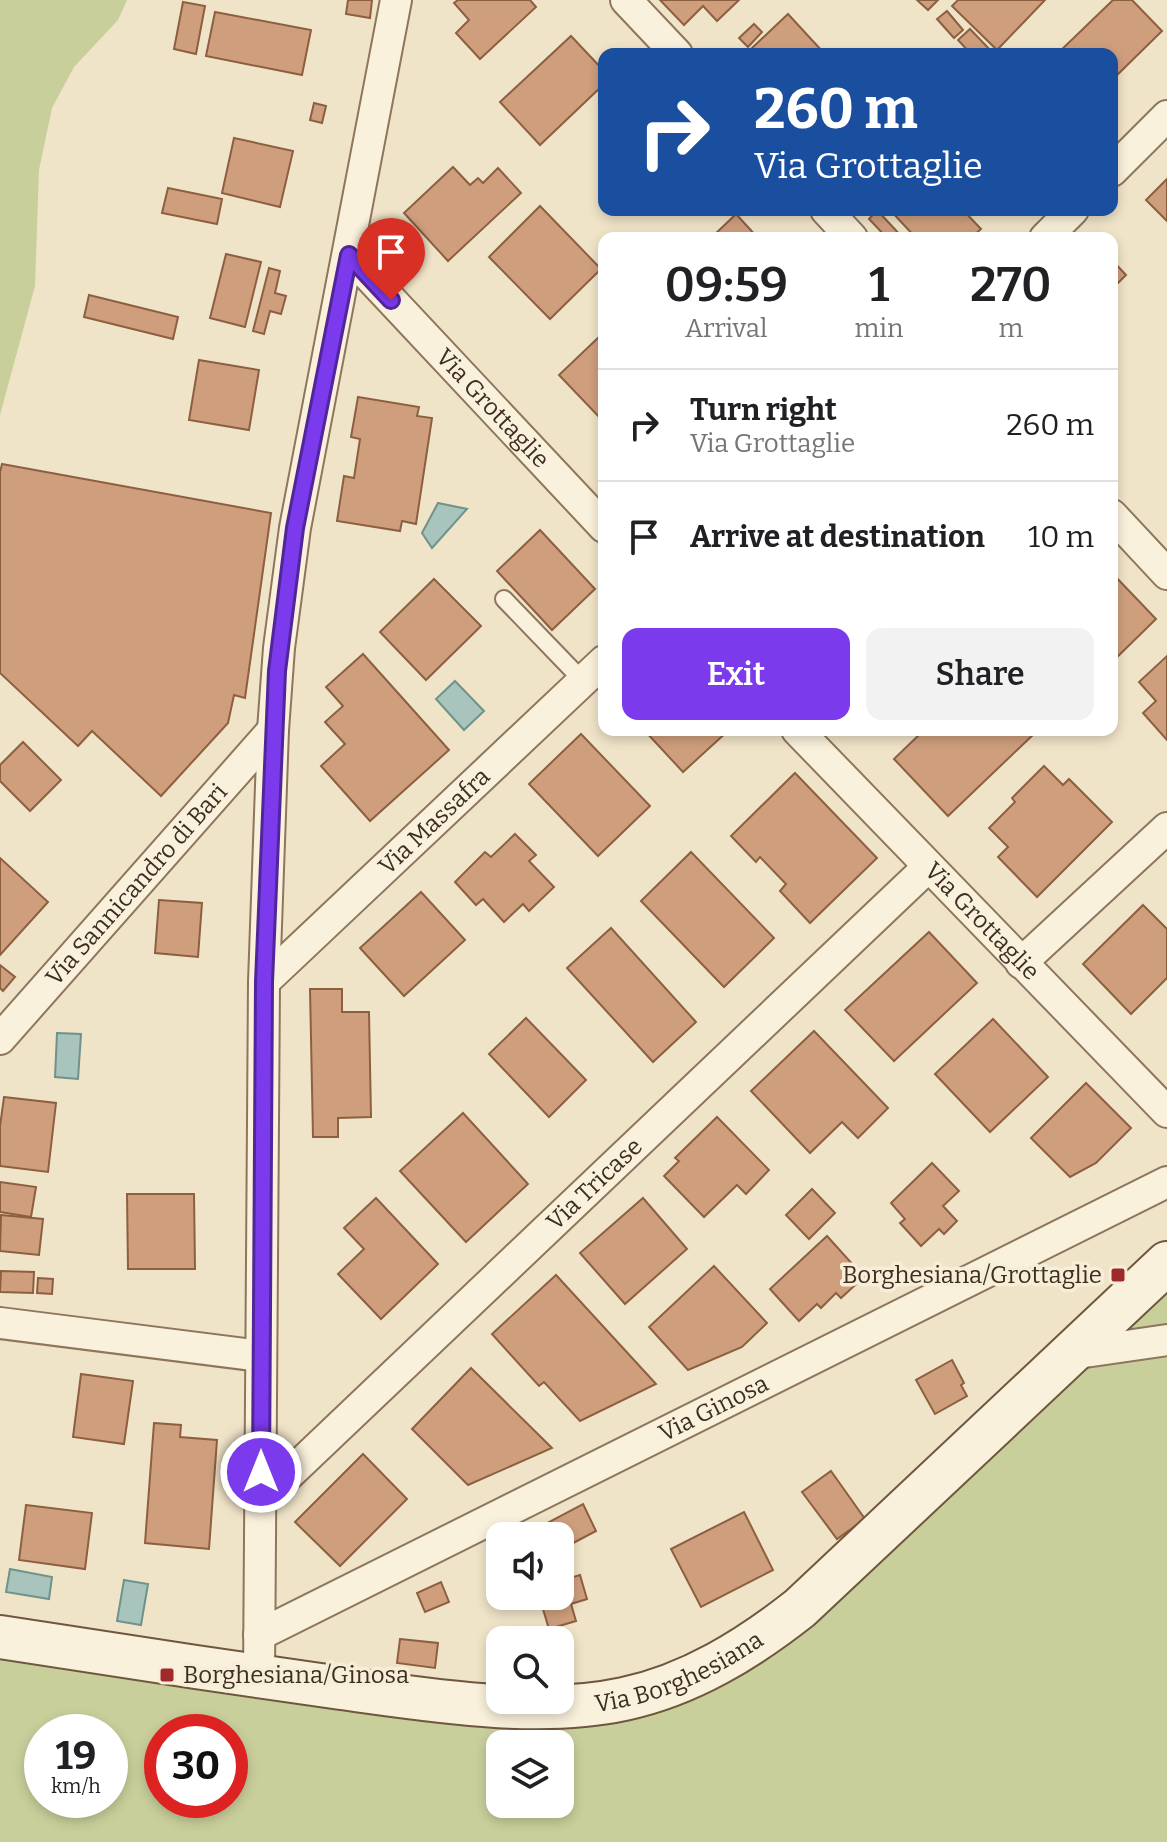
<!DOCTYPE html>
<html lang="en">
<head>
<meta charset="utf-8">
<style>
  body { margin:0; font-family:Bitter,serif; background:#f2f2f2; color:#202124; height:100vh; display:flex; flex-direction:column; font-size:30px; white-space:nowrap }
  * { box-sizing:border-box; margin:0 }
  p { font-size:26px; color:#757577 }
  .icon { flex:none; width:44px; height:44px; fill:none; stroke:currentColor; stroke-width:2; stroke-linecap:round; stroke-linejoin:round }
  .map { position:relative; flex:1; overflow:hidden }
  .panel { position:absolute; left:598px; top:232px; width:520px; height:504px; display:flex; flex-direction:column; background:#fff; border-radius:16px; box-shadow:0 4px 12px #0003 }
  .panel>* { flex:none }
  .banner { position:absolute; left:598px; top:48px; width:520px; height:168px; border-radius:16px; box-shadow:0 4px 12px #0003; background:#1a4fa0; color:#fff; overflow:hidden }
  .fabs { position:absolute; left:486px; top:1522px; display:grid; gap:16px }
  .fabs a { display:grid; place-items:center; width:88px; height:88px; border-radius:16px; background:#fff; box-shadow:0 4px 12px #0003; font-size:40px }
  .speed { position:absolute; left:24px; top:1714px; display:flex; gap:16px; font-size:40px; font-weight:700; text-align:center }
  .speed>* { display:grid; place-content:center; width:104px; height:104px; border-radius:50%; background:#fff; box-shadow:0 4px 12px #0003; line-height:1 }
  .speed small { font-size:20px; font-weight:400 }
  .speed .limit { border:12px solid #d22; background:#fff; color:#111 }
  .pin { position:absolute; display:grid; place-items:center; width:68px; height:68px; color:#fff; margin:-82px -34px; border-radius:50% 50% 50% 0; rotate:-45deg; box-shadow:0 0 8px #0007 }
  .pin .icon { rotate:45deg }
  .me { position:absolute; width:88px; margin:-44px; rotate:0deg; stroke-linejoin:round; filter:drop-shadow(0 0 6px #0008) }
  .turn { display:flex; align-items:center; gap:28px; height:168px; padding:0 24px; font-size:36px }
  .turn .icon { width:104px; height:104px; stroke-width:2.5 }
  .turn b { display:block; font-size:56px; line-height:68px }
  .eta { display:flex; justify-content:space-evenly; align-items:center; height:136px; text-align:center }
  .eta b { font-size:48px; font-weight:600; line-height:56px }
  .cta { display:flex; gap:16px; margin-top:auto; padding:16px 24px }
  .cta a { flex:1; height:92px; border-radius:16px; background:#7c3aed; color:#fff; font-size:32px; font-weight:600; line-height:92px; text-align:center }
  .cta a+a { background:#f2f2f2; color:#202124 }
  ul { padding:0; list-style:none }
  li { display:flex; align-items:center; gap:24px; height:112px; padding:0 24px; border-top:2px solid #e0e0e0 }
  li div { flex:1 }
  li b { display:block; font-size:30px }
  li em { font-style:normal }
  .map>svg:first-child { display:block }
</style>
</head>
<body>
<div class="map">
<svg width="1167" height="1842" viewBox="0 0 1167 1842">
  <rect width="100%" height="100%" fill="#f0e4c8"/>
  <g fill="#c9cf9b" fill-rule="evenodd">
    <path d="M0,0H127L118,20L74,67L52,108L39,170L35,286L0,415Z"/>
    <path d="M1167,1263V1842H0V1637L413,1698L692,1676ZM42,1732H110V1800H42ZM162,1732H230V1800H162ZM500,1744H560V1804H500Z"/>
  </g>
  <g fill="#a9c4bc" stroke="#6f938a" stroke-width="2">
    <path d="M438,503L467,509L432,548L422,533Z"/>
    <path d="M455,681L484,711L464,730L436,699Z"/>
    <path d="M57,1033L81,1034L78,1079L55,1077Z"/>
    <path d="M10,1569L52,1577L49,1599L6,1592Z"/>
    <path d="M124,1580L148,1584L141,1625L117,1621Z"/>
  </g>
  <g fill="#cf9f7d" stroke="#8d5f41" stroke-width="2">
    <path d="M348,0H372L370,18L346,14Z"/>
    <path d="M458,0H530L536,7L480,59L456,33L469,20L454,3Z"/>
    <path d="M660,0H739L717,21L703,6L684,25Z"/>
    <path d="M917,0H938L928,10Z"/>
    <path d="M958,0H1045L997,50L952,6Z"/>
    <path d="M1113,0H1132L1162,31L1112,80V54H1057Z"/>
    <path d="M183,2L205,6L196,54L174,49Z"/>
    <path d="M947,11L963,30L954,38L937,19Z"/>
    <path d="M215,12L311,30L302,75L206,56Z"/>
    <path d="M788,14L823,52L821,54H757L751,49Z"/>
    <path d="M754,24L762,32L748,47L739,38Z"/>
    <path d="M970,29L994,54H971L958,40Z"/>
    <path d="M571,36L604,71V84L540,145L500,102Z"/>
    <path d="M314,103L326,106L322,123L310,120Z"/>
    <path d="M234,138L293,151L280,207L222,193Z"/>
    <path d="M453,167L470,185L478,178L483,183L498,168L521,193L448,261L404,213Z"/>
    <path d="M1167,179V221L1146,200Z"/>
    <path d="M168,188L222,199L217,224L162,213Z"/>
    <path d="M540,206L601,269L550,319L489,257Z"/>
    <path d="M877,210L903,238H887L869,219Z"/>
    <path d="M890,210H963L981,229L971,238H916Z"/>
    <path d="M736,214L758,238H711Z"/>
    <path d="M226,254L261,262L245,327L210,318Z"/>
    <path d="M1112,260L1126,275L1112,289Z"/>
    <path d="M269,268L280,271L275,293L286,296L281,314L270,311L264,334L253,331Z"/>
    <path d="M89,295L178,317L173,339L84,317Z"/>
    <path d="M600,336L604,341V417L601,419L559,375Z"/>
    <path d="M199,360L259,370L249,430L189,420Z"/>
    <path d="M358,397L419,407L417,416L432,418L416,524L402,521L400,531L337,521L344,476L354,478L360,439L351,437Z"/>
    <path d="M2,464L271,513L245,698L234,695L228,723L161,796L92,731L78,746L0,673V472Z"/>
    <path d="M540,530L595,589L552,630L497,571Z"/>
    <path d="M1112,573L1156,619L1112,662Z"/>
    <path d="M434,579L481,626L426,680L380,632Z"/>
    <path d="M363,654L449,750L370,821L321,766L345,744L325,722L343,706L326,687Z"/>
    <path d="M1167,656V740L1143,713L1156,701L1139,682Z"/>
    <path d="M644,730H729L683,772Z"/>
    <path d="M924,730H1037V731L948,816L894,759Z"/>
    <path d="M581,734L650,806L598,856L529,784Z"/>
    <path d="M23,742L61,780L30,811L0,781V765Z"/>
    <path d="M1044,766L1063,785L1069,779L1112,822L1037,897L998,857L1008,847L989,828L1015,802L1012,798Z"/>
    <path d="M795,773L877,858L810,923L780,891L786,884L760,857L756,862L731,836Z"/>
    <path d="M515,834L536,855L529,861L554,887L529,911L523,904L504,922L483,899L476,905L455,882L485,852L491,857Z"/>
    <path d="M691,852L774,938L724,987L641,901Z"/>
    <path d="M0,858L48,902L0,955Z"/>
    <path d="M421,892L465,940L404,996L360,948Z"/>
    <path d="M159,900L202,903L198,957L155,953Z"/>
    <path d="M1143,905L1167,929V978L1131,1014L1083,964Z"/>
    <path d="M611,928L696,1022L653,1062L567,968Z"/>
    <path d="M929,932L977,983L894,1061L845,1010Z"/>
    <path d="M0,965L15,977L3,991L0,988Z"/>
    <path d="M310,989H342V1012H369L371,1117L338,1118V1137H313Z"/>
    <path d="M526,1018L586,1080L549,1117L489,1054Z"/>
    <path d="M993,1019L1048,1077L990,1132L935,1074Z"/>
    <path d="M814,1031L888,1108L858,1138L842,1122L810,1153L751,1091Z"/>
    <path d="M1086,1083L1131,1128L1096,1163L1070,1177L1031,1138Z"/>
    <path d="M4,1097L56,1103L48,1172L0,1166V1126Z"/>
    <path d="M463,1113L528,1184L466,1242L400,1171Z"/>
    <path d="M717,1117L769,1170L746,1194L737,1185L704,1217L664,1176L679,1161L675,1158Z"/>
    <path d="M932,1163L959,1191L943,1206L957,1221L944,1234L939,1229L921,1246L900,1223L905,1219L891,1203Z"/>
    <path d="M0,1182L36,1187L31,1217L0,1212Z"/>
    <path d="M812,1189L835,1213L809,1239L786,1215Z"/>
    <path d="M127,1194H194L195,1269H128Z"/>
    <path d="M376,1198L438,1264L381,1319L338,1274L364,1249L344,1228Z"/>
    <path d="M643,1198L687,1249L625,1304L580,1253Z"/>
    <path d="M1,1215L43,1219L39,1255L0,1251Z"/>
    <path d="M827,1236L864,1277L841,1298L836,1293L821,1308L817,1304L799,1321L770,1289Z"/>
    <path d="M714,1266L767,1323L742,1347L688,1370L649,1327Z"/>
    <path d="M1,1271L34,1272L33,1293L0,1292Z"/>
    <path d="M556,1275L656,1384L580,1421L544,1382L539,1386L492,1334Z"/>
    <path d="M38,1278L53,1279L52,1294L37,1293Z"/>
    <path d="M952,1360L964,1383L961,1385L967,1396L935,1414L916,1380Z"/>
    <path d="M471,1368L552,1448L468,1485L412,1429Z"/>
    <path d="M81,1374L133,1381L124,1444L73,1437Z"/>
    <path d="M154,1423L181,1425L180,1437L217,1440L209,1549L145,1543Z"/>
    <path d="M363,1454L407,1499L340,1566L295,1522Z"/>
    <path d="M831,1471L865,1519L837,1539L802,1492Z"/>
    <path d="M583,1504L596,1531L560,1550V1536H523Z"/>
    <path d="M26,1505L92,1513L85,1569L19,1560Z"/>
    <path d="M744,1512L773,1570L701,1607L671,1549Z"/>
    <path d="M580,1575L587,1599L571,1604L576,1621L549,1629L539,1596H560V1581Z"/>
    <path d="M441,1582L449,1602L425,1612L417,1593Z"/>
    <path d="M400,1639L438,1643L435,1668L397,1663Z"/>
  </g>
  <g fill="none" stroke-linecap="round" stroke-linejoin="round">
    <g stroke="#8d765c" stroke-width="20">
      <path id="lane" d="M504,599L583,681"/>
    </g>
    <g stroke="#8d765c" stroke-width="34">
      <g id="street">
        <path d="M626,0L677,54"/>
        <path d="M1112,171L1167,116"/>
        <path d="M826,210L852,238"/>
        <path d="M1045,238L1073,210"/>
        <path id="s1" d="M349,255L604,527"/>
        <path d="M1112,515L1167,574"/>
        <path id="s2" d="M797,730L1167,1112"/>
        <path d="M1021,963L1167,828"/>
        <path id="s3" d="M264,982L604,661"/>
        <path id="s4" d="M0,1039L273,730"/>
        <path d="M0,1323L260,1356"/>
        <path d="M1071,1354L1167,1340"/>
        <path id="s5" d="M261,1501L928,867"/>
        <path id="s6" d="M259,1635L1167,1182"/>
        <path d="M259,1677L264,982L273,730L279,648L295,528L396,0"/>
      </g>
    </g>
    <g stroke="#6f573f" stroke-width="46">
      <g id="secondary">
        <path id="s7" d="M0,1637C114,1655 227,1672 341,1688C429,1700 537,1718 624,1699C690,1685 748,1649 800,1608L1167,1263"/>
      </g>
    </g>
    <use href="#lane" stroke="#faf1dc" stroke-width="16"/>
    <use href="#street" stroke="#faf1dc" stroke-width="30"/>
    <use href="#secondary" stroke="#faf1dc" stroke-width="42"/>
  </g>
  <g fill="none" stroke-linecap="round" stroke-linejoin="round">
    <g stroke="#51269a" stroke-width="20">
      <path id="route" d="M261,1472L264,982L277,671L295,528L349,255L391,300"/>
    </g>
    <use href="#route" stroke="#7c3aed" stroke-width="14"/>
  </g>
  <g fill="#9e2a2b" stroke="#f7eed8" stroke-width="3">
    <rect x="1110" y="1267" width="16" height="16" rx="4"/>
    <rect x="159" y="1667" width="16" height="16" rx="4"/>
  </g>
  <g text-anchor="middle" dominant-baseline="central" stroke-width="7" stroke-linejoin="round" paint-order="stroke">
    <g font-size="24" fill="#3d2e20" stroke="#f7eed8">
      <text stroke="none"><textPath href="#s1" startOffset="210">Via Grottaglie</textPath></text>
      <text stroke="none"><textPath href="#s3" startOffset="234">Via Massafra</textPath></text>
      <text stroke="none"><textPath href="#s4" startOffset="206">Via Sannicandro di Bari</textPath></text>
      <text stroke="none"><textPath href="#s2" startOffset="266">Via Grottaglie</textPath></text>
      <text stroke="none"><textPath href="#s5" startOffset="460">Via Tricase</textPath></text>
      <text stroke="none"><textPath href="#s6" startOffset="508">Via Ginosa</textPath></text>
      <text stroke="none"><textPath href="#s7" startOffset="690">Via Borghesiana</textPath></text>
    </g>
    <g font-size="24" fill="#3d2e20" stroke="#f7eed8" text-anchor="end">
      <text x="1102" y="1275">Borghesiana/Grottaglie</text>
      <text x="183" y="1675" text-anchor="start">Borghesiana/Ginosa</text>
    </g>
  </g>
</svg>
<div class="fabs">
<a><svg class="icon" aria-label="sound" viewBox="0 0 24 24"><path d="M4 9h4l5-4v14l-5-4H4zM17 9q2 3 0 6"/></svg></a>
<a><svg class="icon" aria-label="search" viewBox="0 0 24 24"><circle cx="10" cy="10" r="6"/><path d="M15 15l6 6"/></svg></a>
<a><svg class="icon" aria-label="layers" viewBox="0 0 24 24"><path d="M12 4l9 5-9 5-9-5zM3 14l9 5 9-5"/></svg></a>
</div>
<div class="speed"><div>19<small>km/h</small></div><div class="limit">30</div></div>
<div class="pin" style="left:391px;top:300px;background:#d93025"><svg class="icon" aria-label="arrive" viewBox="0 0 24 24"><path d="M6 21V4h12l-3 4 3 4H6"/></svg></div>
<svg class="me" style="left:261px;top:1472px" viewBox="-20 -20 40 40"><circle r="17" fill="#7c3aed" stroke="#fff" stroke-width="3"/><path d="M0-11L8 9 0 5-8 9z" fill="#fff"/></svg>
<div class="banner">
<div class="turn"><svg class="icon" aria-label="right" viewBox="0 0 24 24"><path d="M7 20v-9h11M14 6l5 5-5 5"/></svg><div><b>260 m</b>Via Grottaglie</div></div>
</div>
<section class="panel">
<div class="eta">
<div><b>09:59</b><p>Arrival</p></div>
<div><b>1</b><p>min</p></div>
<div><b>270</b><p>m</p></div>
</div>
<ul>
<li><svg class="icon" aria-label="right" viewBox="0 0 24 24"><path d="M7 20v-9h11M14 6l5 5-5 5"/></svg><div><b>Turn right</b><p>Via Grottaglie</p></div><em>260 m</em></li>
<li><svg class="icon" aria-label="arrive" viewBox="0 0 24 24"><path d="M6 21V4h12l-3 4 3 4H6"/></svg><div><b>Arrive at destination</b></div><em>10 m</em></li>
</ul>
<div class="cta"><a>Exit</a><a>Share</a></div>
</section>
</div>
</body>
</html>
